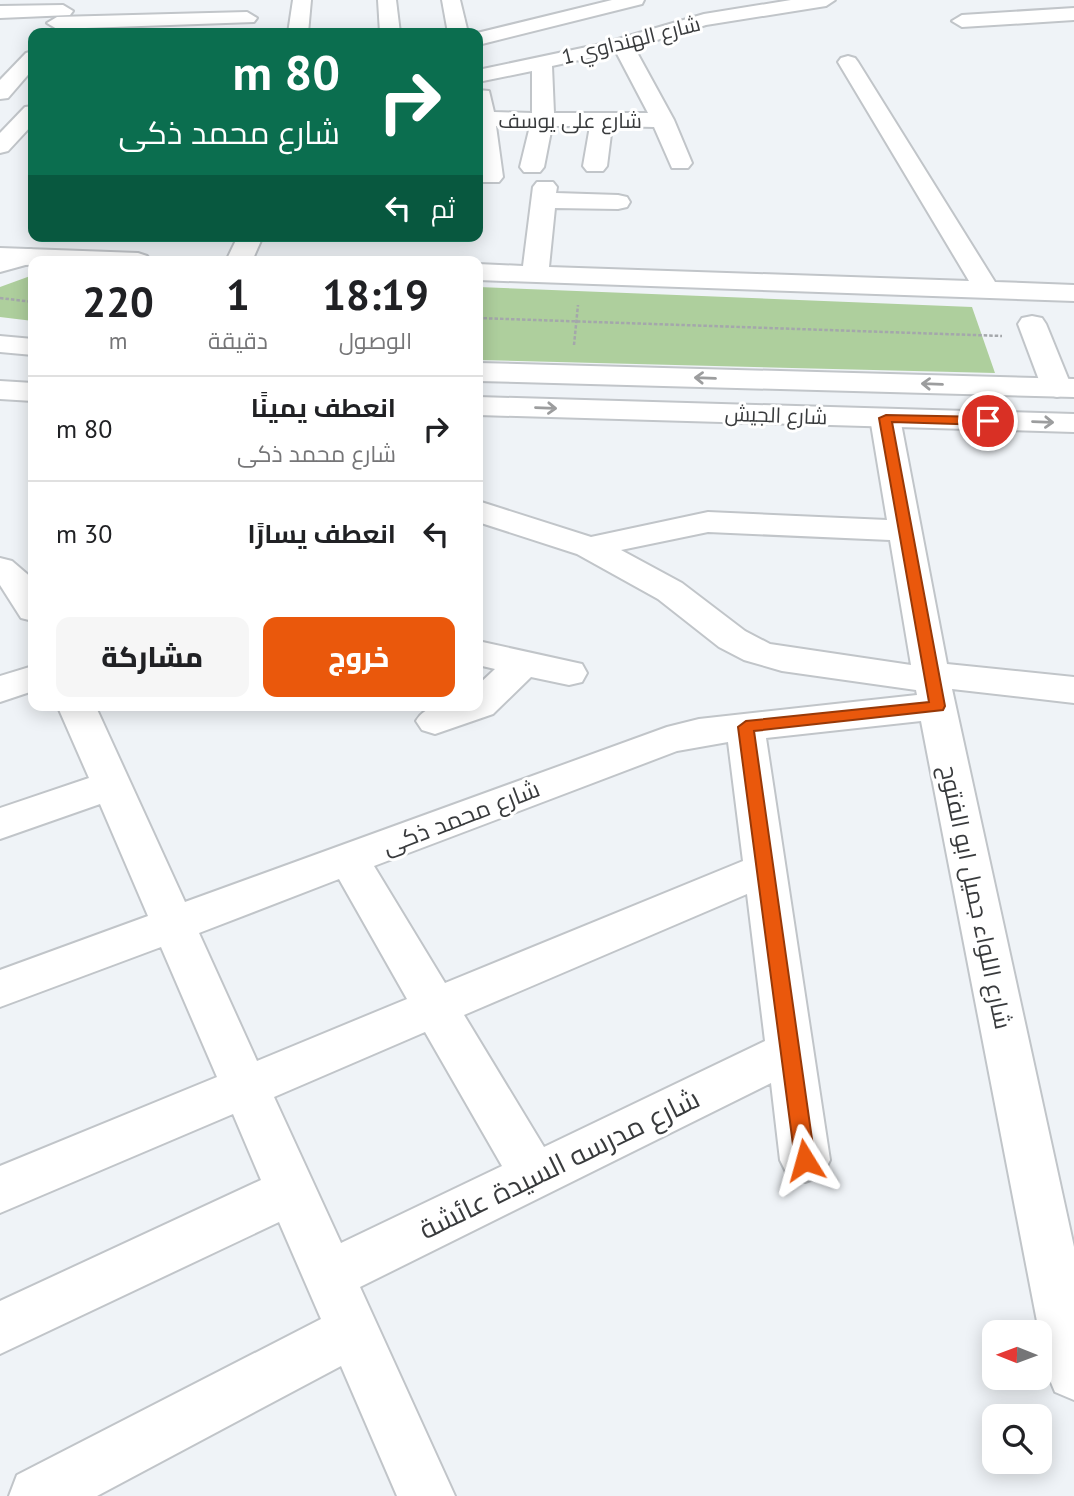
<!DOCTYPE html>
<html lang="ar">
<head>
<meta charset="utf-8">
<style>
  body { margin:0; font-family:"PT Sans",Cairo,sans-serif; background:#f6f6f6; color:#202124; direction:rtl; height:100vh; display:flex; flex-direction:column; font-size:26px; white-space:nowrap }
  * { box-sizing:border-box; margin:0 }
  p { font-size:23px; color:#757577 }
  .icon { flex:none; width:38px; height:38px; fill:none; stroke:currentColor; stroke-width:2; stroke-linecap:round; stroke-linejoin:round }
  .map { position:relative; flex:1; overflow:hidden; direction:ltr }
  .side { position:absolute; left:28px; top:256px; width:455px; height:455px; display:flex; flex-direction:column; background:#fff; border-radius:14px; box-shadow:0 4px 18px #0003; direction:rtl }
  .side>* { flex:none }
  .hud { position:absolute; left:28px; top:28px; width:455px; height:214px; border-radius:14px; box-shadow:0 4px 18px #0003; direction:rtl; background:#0b6e4f; color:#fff; overflow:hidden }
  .needle { width:46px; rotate:271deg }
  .fabs { position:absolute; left:982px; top:1320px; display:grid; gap:14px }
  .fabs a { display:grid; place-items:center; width:70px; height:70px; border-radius:14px; background:#fff; box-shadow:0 4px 18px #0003; font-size:35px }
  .pin { position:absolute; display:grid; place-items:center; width:60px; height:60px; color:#fff; margin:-30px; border:4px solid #fff; border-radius:50%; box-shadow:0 2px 7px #0007 }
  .me { position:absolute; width:77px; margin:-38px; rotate:352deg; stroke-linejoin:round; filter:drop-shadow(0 0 5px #0008) }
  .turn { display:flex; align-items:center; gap:24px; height:147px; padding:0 28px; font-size:32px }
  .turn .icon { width:91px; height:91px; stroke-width:2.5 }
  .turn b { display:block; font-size:49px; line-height:60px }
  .then { display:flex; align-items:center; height:66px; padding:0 28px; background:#0003; gap:14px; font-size:26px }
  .eta { display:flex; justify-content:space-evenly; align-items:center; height:119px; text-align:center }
  .eta b { font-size:42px; font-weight:800; line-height:49px }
  .action { display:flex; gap:14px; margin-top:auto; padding:14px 28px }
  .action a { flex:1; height:80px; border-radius:14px; background:#ea580c; color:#fff; font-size:28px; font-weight:800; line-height:80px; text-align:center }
  .action a+a { background:#f6f6f6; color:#202124 }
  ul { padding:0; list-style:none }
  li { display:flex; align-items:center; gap:21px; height:105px; padding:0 28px; border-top:2px solid #e0e0e0 }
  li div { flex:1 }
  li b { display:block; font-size:26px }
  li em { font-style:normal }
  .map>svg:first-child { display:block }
</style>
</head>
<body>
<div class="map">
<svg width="1074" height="1496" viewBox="0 0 1074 1496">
  <rect width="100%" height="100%" fill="#eff3f7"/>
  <g fill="#aecf9d">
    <path d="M33,275V321L0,317V287Z"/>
    <path d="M478,287L972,307L995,373L478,360Z"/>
  </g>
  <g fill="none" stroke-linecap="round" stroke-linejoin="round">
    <g stroke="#c1c5c9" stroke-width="4">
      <g id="minor">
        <path d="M293,0H311L308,33H288Z"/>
        <path d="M378,0H396L400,33H380Z"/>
        <path d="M442,0H460L468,33H448Z"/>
        <path d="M612,0H644L642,4L478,45L477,33Z"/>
        <path d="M791,0H835L826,6L706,25L634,47L674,120L692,163L688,168H672L654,127L612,126L607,166L603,171H587L583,166L590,126H552L544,167L540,172H524L520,167L530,126H496L503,177L499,182H483L479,177L478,90L489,91L494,112L532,113V71L478,82V70L601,44L704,14ZM616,52L648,113H554L552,66Z"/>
        <path d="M63,5L73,11L70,15L0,18V6Z"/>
        <path d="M1074,8V20L962,27L952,21L962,15Z"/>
        <path d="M247,12L257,18L254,22L57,29L47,23L57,17Z"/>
        <path d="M33,51V69L8,98L0,99V80L26,53Z"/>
        <path d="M848,56L855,58L858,62L995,282L1074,285V301L478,280V264L523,266L533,187L537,182H553L557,187L556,193L618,195L627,197L630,202L627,207L618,209L555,208L549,267L969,281L838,62L841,58Z"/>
        <path d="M33,106V124L8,151L0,153V133L25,107Z"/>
        <path d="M238,236H263L252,261H226Z"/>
        <path d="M0,248L138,253L147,256L151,261H33V265L0,264Z"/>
        <path d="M1032,316L1042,318L1046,324L1072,388L1067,394L1057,397L1047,394L1042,388L1018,324L1022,318Z"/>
        <path d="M885,409L896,412L900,418L947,664L1074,677V703L952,689L1074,1247V1400L1055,1392L1047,1373L921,721L766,738L830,1160L822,1176L805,1182L788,1176L780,1160L771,1083L360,1287L455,1496H397L341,1366L97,1496H9L17,1475L321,1319L279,1222L0,1354V1301L261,1180L233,1114L0,1213V1166L217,1077L161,947L0,1007V970L148,916L100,804L0,839V808L89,778L57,705H95L185,902L667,727L699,719L917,695L916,690L782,671L744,660L719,647L658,599L577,554L478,522V501L591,537L708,512L887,520L870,418L874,412ZM708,532L890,540L911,665L770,644L745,631L682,583L621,550ZM728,742L743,861L445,983L374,866L677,751ZM339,879L407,999L257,1061L199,933ZM747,894L765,1041L544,1147L464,1015ZM425,1032L502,1166L341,1243L274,1097Z"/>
        <path d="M0,558L12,561L33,579V621L21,618L0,585Z"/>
        <path d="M478,641L582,664L587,673L582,682L569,685L531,677L493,714L435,734L422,730L416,721C428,700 456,705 478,705V685L495,669L478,665Z"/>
        <path d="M33,666V691L0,702V676Z"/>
      </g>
    </g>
    <g stroke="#c1c5c9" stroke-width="4">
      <g id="major">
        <path d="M30,249L39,252L43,257L40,261L0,272V256Z"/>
        <path d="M0,336L33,339V355L0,352Z"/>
        <path d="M478,363L1074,379V397L478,381Z"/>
        <path d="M0,381L33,383V401L0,399Z"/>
        <path d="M478,397L1074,414V432L478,415Z"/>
      </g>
    </g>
    <g stroke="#a4a7ab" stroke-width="2.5" stroke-dasharray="3.5 2" stroke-linecap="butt">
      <path d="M0,298L33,302"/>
      <path d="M478,318L1002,336"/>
      <path d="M574,345L578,305"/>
    </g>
    <use href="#minor" fill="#fff" fill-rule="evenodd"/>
    <use href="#major" fill="#fff" fill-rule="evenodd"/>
  </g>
  <defs><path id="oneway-shaft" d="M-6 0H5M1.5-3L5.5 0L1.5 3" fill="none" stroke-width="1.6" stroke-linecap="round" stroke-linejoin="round" transform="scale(1.75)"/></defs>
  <g stroke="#9c9d9e">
    <use href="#oneway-shaft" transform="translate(705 378) rotate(-178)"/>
    <use href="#oneway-shaft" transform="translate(932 384) rotate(-178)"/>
    <use href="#oneway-shaft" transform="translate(546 408) rotate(2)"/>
    <use href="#oneway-shaft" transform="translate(1043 422) rotate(2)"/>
  </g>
  <path fill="#ea580c" stroke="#983908" stroke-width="2" d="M886,415L988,417L995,421L988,425L892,422L945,706L943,710L754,731L815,1160L812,1167L805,1169L798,1167L795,1160L738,727L746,721L929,702L879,418Z"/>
  <g text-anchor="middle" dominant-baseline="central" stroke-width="6" stroke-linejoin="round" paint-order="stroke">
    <g font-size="21" fill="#393b3d" stroke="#fff">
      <text transform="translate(631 40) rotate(-14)">شارع الهنداوي 1</text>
      <text x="570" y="120">شارع على يوسف</text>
      <text transform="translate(776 415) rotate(2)">شارع الجيش</text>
    </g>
    <g font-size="24" fill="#393b3d" stroke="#fff">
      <text transform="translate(461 817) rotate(-21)">شارع محمد ذكى</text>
      <text transform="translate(976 897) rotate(78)">شارع اللواء جميل ابو الفتوح</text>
    </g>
    <g font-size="28" fill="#393b3d" stroke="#fff">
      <text transform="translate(559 1163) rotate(-26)">شارع مدرسه السيدة عائشة</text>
    </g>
  </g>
</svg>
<div class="fabs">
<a><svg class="needle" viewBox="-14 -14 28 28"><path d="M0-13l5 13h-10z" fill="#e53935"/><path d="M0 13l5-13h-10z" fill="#757577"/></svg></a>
<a><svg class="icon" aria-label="search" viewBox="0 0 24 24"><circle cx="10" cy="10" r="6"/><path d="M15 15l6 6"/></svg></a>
</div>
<div class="pin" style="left:988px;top:421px;background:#d93025"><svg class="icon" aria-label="arrive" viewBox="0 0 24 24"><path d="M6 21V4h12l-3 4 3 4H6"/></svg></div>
<svg class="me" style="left:805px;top:1160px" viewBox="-20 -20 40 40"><path d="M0-17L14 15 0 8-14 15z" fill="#ea580c" stroke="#fff" stroke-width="4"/></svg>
<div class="hud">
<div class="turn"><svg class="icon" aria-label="right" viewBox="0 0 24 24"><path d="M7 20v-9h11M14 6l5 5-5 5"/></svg><div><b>80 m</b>شارع محمد ذكى</div></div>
<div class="then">ثم<svg class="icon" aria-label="left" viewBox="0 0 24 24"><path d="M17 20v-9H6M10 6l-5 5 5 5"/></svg></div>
</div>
<section class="side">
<div class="eta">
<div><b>18:19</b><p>الوصول</p></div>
<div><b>1</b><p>دقيقة</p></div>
<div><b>220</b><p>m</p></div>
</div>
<ul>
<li><svg class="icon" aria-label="right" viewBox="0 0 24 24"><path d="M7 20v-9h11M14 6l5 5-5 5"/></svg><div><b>انعطف يمينًا</b><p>شارع محمد ذكى</p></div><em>80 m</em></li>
<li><svg class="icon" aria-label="left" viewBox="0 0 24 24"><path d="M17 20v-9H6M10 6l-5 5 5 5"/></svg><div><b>انعطف يسارًا</b></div><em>30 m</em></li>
</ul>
<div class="action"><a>خروج</a><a>مشاركة</a></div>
</section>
</div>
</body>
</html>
